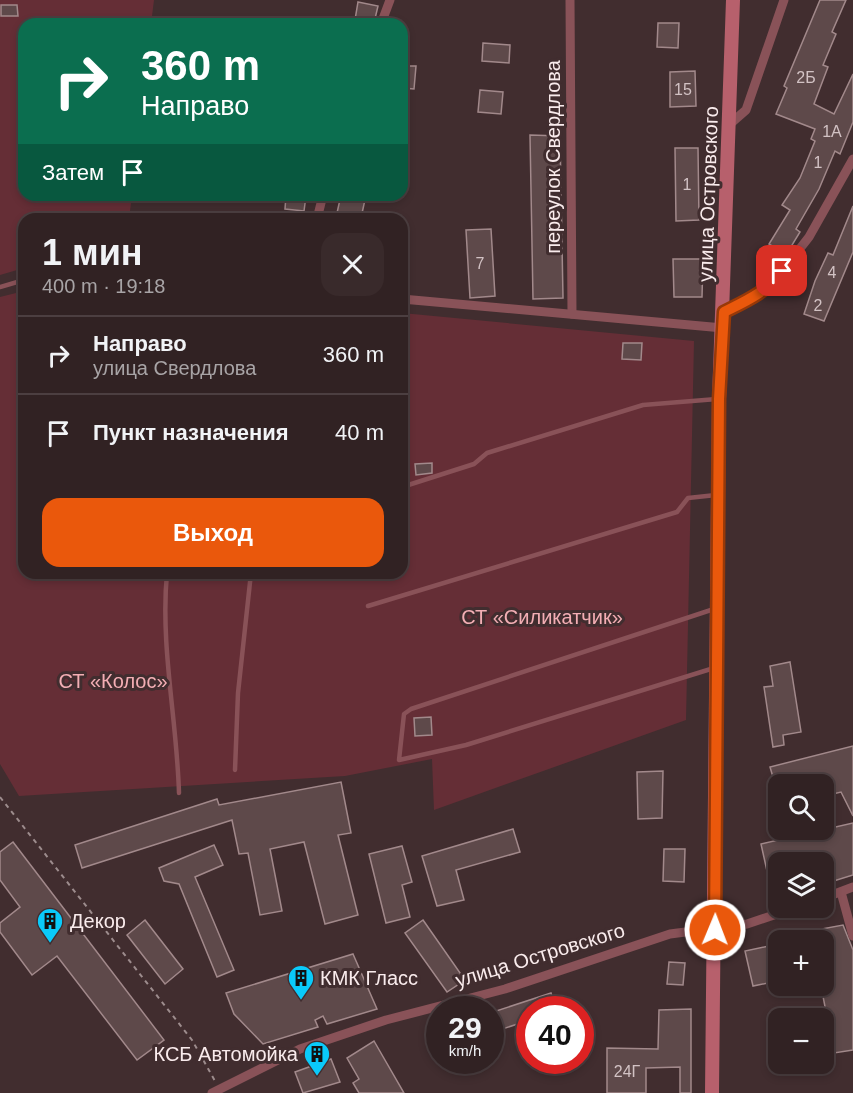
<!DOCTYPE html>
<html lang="ru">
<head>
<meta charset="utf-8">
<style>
  body { margin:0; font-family:Arial,sans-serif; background:#392a2b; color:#f1f3f6; height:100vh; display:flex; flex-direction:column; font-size:22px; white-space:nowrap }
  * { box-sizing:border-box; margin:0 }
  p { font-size:20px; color:#a8a4a6 }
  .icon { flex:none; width:33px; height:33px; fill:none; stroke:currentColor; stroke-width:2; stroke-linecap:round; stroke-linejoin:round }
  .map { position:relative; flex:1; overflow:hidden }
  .sheet { position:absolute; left:18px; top:213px; width:390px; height:366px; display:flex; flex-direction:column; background:#312223; border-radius:18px; box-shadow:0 3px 9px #0003,0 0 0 2px #4c3f41 }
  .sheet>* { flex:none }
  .banner { position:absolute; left:18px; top:18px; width:390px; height:183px; border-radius:18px; box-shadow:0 3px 9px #0003,0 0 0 2px #4c3f41; background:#0b6e4f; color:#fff; overflow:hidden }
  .fabs { position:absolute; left:768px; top:774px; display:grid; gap:12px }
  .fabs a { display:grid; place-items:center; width:66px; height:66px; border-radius:12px; background:#312223; box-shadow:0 3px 9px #0003,0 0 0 2px #4c3f41; font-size:30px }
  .speed { position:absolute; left:426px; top:996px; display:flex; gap:12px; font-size:30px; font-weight:700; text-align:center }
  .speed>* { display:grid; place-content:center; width:78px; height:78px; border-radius:50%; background:#312223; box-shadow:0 3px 9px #0003,0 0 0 2px #4c3f41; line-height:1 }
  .speed small { font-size:15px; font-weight:400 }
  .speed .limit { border:9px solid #d22; background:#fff; color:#111 }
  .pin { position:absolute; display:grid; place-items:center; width:51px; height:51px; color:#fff; margin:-26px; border-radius:12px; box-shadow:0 3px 9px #0006 }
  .me { position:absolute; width:66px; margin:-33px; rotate:1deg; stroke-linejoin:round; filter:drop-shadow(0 0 4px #0008) }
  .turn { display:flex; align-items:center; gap:21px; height:126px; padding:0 24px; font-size:27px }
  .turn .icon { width:78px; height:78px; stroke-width:2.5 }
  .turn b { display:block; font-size:42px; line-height:51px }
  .then { display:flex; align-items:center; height:57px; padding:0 24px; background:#0003; gap:12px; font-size:22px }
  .round { display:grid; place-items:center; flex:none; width:63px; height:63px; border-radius:18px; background:#392a2b }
  .summary { display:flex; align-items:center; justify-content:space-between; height:102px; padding:0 24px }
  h1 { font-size:36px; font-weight:700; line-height:45px }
  .action { display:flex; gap:12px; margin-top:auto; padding:12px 24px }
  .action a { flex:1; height:69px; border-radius:18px; background:#ea580c; color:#fff; font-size:24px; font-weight:700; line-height:69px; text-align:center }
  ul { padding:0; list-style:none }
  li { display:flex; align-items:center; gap:18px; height:78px; padding:0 24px; border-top:2px solid #4c3f41 }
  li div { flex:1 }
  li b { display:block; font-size:22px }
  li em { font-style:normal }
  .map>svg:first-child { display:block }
</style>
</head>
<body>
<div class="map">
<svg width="853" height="1093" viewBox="0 0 853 1093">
  <rect width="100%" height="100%" fill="#412d2f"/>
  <g fill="#652e36">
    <path d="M0,0H154L151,24H24V195H132L129,219H24V268L0,275Z"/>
    <path d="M24,291V573H402V313L694,341L686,720L434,810L432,759L345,776L19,796L0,764V297Z"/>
  </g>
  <g fill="#5e494a" stroke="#a2898b" stroke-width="1.5">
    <path d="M820,0H846L832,32L836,34L823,65L828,67L814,104L834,114L853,74V122L840,154L835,151L819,189L796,229L800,232L786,255L769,244L790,210L782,205L800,178L815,141L811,139L815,129L776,114L787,88L784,86Z"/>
    <path d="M358,2L378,6L374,23L355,20Z"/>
    <path d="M1,5H17L18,16H1Z"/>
    <path d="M658,23H679L678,48L657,47Z"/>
    <path d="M483,43L510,45L509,63L482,61Z"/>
    <path d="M402,66H416L414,89L402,88Z"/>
    <path d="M695,71L696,106L670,107V72Z"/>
    <path d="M480,90L503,92L501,114L478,112Z"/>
    <path d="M530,135L560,136L563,298L533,299Z"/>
    <path d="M675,148H698L699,220L676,221Z"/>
    <path d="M286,195L306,196L304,211L285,209Z"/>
    <path d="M341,195H366L361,218L337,213Z"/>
    <path d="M853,206V252L824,321L804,314L815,281L828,253L833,255Z"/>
    <path d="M491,229L495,296L470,298L466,230Z"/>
    <path d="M673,259H703L702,297H674Z"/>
    <path d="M623,343H642L641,360L622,359Z"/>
    <path d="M432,463V473L416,475L415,464Z"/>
    <path d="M790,662L801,732L783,735L784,745L773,747L764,687L773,686L770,666Z"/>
    <path d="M431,717L432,735L415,736L414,718Z"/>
    <path d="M853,746V816L841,792L824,796V784H775L770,767Z"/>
    <path d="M663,771L662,818L638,819L637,772Z"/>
    <path d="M341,782L351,833L338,835L358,915L325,924L304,842L270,849L282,911L260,915L248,853L239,854L232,820L82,868L75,845L217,799L219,805Z"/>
    <path d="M853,823V875L824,884V871L835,867L832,856L803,862H778V868L767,871L761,844Z"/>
    <path d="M513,829L520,852L456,870L464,900L437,906L422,856Z"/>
    <path d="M13,842L164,1040L137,1060L57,956L32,975L0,932V923L20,907L0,880V852Z"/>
    <path d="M214,845L223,865L195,877L234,970L217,977L179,884L164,881L159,868Z"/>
    <path d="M402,846L412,882L402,885L410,917L386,923L369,854Z"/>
    <path d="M664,849H685L684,882L663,881Z"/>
    <path d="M145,920L183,969L165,984L127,935Z"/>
    <path d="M423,920L465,980L447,992L405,933Z"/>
    <path d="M843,925L853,950V1050L834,1053L821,986H824V940H818L816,930Z"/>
    <path d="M778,944V981L753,986L745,951Z"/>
    <path d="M353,954L377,1009L327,1024L323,1016L315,1020L318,1027L263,1044L234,1014L226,993Z"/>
    <path d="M669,962L685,963L683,985L667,984Z"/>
    <path d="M551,993L556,1010H530V1020L490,1033V1013Z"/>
    <path d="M691,1009V1093H680V1067L646,1068V1093H607V1048L658,1049L659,1010Z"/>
    <path d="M374,1041L404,1093H359L353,1083L359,1079L347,1058Z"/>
    <path d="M331,1059L340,1082L303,1093L295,1072Z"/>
  </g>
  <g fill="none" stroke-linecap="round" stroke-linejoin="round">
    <path stroke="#9d8c8d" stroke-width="2" stroke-dasharray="4.5 4.5" stroke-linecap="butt" d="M0,797L192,1040L215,1081"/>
    <g stroke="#895258" stroke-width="4.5">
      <path d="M0,287L24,280"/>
      <path d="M402,487L474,464L487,453L643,405L717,399"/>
      <path d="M167,573C160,646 177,720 179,793"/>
      <path d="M368,606L677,512L688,498L716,495"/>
      <path d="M714,668L466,745L399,760L404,714L411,709L714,609"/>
      <path d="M235,770L238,693L251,573"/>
    </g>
    <g stroke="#895258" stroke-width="9">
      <path d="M570,0L572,314"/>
      <path d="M381,24L390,0"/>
      <path d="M730,124L746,110L784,0"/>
      <path d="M317,219L323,195"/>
      <path d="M402,299L723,328"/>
      <path d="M724,312L752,299L773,283L809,237L853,159"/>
      <path d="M841,892L853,936"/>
      <path d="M824,898L853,887"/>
      <path d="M212,1093L300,1049L386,1020L505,989L670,934L747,924L795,908"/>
    </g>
    <path stroke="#b7606c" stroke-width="14" d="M712,1093L719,399L733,0"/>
  </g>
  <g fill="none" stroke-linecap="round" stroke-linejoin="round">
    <g stroke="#983908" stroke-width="15">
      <path id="route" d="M715,930L719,399L724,312C746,301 767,292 782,271"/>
    </g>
    <use href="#route" stroke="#ea580c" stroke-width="10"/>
  </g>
  <defs>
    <g id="building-pin" transform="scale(1.35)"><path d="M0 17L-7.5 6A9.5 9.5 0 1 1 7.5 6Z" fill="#0acafa" stroke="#412d2f"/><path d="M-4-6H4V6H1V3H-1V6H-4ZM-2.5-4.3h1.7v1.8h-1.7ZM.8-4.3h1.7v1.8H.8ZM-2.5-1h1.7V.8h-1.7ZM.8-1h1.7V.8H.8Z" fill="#111"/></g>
  </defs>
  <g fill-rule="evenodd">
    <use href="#building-pin" x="50" y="921"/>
    <use href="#building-pin" x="301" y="978"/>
    <use href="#building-pin" x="317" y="1054"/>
  </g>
  <g text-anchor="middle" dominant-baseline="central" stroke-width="6" stroke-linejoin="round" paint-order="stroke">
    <g font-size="16" fill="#d2c2c4">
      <text x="806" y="77">2Б</text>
      <text x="683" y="89">15</text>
      <text x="832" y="131">1А</text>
      <text x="818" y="162">1</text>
      <text x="687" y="184">1</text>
      <text x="480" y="263">7</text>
      <text x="832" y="272">4</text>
      <text x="818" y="305">2</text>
      <text x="627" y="1071">24Г</text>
    </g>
    <g font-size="20" fill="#f9ebec" stroke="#412d2f">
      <text transform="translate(553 157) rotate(-90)">переулок Свердлова</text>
      <text transform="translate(708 194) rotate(-88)">улица Островского</text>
      <text transform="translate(540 955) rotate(-17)">улица Островского</text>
    </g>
    <g font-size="20" fill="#f3aeb4" stroke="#412d2f">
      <text x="542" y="617">СТ «Силикатчик»</text>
      <text x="113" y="681">СТ «Колос»</text>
    </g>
    <g font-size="20" fill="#f9ebec" stroke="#412d2f" text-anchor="start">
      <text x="70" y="921">Декор</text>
      <text x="320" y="978">КМК Гласс</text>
      <text x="298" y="1054" text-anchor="end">КСБ Автомойка</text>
    </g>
  </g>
</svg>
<div class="fabs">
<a><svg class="icon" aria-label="search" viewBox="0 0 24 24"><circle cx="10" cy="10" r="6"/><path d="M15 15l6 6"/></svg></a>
<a><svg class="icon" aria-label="layers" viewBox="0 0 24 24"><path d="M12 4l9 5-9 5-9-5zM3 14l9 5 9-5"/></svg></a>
<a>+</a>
<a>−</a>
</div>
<div class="speed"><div>29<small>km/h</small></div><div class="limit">40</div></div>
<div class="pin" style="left:782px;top:271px;background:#d93025"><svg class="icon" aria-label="arrive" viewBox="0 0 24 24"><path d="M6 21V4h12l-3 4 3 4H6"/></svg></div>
<svg class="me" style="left:715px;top:930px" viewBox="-20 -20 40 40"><circle r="17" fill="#ea580c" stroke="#fff" stroke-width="3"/><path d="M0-11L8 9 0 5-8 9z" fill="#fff"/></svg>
<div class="banner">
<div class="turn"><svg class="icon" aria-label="right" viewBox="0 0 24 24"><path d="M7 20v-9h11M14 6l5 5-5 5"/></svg><div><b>360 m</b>Направо</div></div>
<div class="then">Затем<svg class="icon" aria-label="arrive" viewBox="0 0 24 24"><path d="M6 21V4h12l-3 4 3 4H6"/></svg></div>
</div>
<section class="sheet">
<div class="summary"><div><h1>1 мин</h1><p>400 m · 19:18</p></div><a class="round"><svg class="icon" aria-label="close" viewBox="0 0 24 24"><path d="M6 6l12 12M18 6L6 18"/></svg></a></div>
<ul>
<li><svg class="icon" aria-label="right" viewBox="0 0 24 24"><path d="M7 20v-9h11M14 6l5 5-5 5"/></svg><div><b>Направо</b><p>улица Свердлова</p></div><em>360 m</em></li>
<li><svg class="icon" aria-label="arrive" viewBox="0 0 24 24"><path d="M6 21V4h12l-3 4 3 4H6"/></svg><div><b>Пункт назначения</b></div><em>40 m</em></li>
</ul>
<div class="action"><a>Выход</a></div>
</section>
</div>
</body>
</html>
